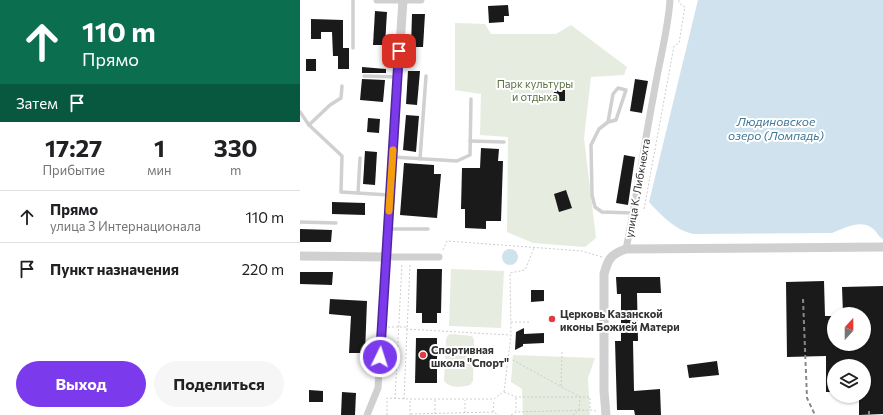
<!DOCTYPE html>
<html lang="ru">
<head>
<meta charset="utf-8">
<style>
  body { margin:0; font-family:Commissioner,sans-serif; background:#f6f6f6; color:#202124; height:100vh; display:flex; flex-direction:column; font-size:15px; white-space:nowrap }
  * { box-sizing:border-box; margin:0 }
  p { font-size:13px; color:#757577 }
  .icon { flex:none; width:22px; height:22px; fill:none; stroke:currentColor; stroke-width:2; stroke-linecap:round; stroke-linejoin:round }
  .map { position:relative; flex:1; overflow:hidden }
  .details { display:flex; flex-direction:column; background:#fff; width:300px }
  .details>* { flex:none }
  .guide { background:#0b6e4f; color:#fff; overflow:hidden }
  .needle { width:26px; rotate:21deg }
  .fabs { position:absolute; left:527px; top:307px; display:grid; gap:8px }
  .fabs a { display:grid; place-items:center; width:44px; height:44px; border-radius:50%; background:#fff; box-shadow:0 1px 3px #0004; font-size:20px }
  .pin { position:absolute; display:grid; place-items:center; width:34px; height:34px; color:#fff; margin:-17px; border-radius:8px; box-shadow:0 2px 6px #0006 }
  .me { position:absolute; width:44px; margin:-22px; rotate:4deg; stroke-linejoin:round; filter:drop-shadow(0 0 3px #0008) }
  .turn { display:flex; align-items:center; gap:14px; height:84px; padding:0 16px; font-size:18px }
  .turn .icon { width:52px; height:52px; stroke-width:2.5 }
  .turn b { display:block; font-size:28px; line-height:34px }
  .then { display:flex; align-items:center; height:38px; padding:0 16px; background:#0003; gap:8px; font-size:15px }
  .eta { display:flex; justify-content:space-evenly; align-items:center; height:68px; text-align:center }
  .eta b { font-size:24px; font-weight:700; line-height:28px }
  .action { display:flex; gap:8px; margin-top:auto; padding:8px 16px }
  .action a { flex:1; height:46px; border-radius:24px; background:#7c3aed; color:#fff; font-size:16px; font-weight:700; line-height:46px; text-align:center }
  .action a+a { background:#f6f6f6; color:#202124 }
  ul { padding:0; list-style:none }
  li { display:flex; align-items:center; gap:12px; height:52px; padding:0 16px; border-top:1px solid #e0e0e0 }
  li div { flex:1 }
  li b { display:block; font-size:15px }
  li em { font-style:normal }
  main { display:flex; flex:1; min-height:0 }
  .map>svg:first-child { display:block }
</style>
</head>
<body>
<main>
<section class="details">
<div class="guide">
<div class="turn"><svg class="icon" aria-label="ahead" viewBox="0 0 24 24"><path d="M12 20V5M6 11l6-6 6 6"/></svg><div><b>110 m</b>Прямо</div></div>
<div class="then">Затем<svg class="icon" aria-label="arrive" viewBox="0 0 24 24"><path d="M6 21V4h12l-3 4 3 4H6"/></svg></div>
</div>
<div class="eta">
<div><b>17:27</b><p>Прибытие</p></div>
<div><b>1</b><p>мин</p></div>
<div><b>330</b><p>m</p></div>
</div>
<ul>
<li><svg class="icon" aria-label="ahead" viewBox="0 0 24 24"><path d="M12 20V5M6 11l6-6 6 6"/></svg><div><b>Прямо</b><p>улица 3 Интернационала</p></div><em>110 m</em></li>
<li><svg class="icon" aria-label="arrive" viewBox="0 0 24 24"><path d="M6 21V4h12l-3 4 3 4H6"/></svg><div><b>Пункт назначения</b></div><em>220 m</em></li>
</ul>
<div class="action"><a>Выход</a><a>Поделиться</a></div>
</section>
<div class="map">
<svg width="583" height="415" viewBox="0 0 583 415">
  <rect width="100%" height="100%" fill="#fff"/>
  <g fill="#e6ecdf">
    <path d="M155,23L185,24L191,34H256L271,25L327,67L324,75L291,77L284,138L296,238L285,247L233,243L207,232L208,137L180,135L181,94L155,90Z"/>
    <path d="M151,269L204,271L201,328L149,326Z"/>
    <path d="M153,334L172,336L174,340L173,381L170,385C162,387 150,389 144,381L146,339L148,335Z"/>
    <path d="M213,355L295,358L288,378L290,415H223L222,389L211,382Z"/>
  </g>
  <g fill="#cfe2ee">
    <path d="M398,0H583V239C578,237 577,231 572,228C560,219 543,229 532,233L393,234C375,230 361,215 349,202Z"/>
    <circle cx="210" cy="257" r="8"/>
  </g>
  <g fill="#1a1a1a">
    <path d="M208,5L209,16H204V22L189,23L188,6Z"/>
    <path d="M75,11L87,12L85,45H73Z"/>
    <path d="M112,14H125L123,47H111Z"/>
    <path d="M11,19L43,20V48H49V69H38V56H33L32,32H21V39H11Z"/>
    <rect x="6" y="59" width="10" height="12"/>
    <path d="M62,67L86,69V73H62Z"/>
    <path d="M108,71H120L117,105L106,104Z"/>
    <path d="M62,79L85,80L83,102L60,100Z"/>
    <path d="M335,79L348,81L342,113L330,111Z"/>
    <rect x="254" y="90" width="11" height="11"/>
    <path d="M106,115L119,116L116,152L103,150Z"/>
    <path d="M68,118L80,119L79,133L67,132Z"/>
    <path d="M181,148L199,149L198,161H203L201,221H186V229L165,228V209H161L162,168H180Z"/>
    <path d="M65,151L77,152L75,185L63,184Z"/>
    <path d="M324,155L335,157L328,205L316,203Z"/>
    <path d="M104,163L134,165V174H141L137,218L100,215Z"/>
    <path d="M266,190L272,208L259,212L254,194Z"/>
    <path d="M32,202L65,203V215L32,214Z"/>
    <path d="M0,229L32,230L31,242H0Z"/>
    <path d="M117,269H142L141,313H137V323H122V313H116Z"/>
    <path d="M0,272H33L32,285L0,284Z"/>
    <path d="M316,277H360L361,293H337L338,341H333L334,391L360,389L361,415H335L334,410H317L315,341H321V294H317Z"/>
    <path d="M524,281L525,316H534V344H564V314H543L542,287L583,286V414L559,415V396H564V366H534V392H526V356L487,357L486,282Z"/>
    <path d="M231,290H244V301L231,302Z"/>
    <path d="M30,299L67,301L65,353H49L51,316L29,314Z"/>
    <path d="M224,328V334L244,333V343L223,344V346L215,350L216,332Z"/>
    <path d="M116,338H137V383H115Z"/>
    <path d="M417,361L419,375L389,378L387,365Z"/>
    <path d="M9,390L23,391V402H9Z"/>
    <path d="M42,392L56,393L55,415H41Z"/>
  </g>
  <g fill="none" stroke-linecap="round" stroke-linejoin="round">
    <g stroke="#cdcdcd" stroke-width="1" stroke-dasharray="2 2" stroke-linecap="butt">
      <path d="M344,209L374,46L379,43L385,7L379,3V0"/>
      <path d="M143,250L147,241L282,251L302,257"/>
      <path d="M211,322H230"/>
      <path d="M88,327H106"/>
      <path d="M106,329L210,335"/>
      <path d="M209,358L280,397L279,410L273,415"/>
      <path d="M261,386L262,352"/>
      <path d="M204,392L211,335L210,273L225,270L234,248"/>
      <path d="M204,392L216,397H290V410"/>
      <path d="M216,398V411"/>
      <path d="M95,399L102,263"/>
      <path d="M104,399L110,264"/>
      <path d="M135,400V415"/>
      <path d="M193,412L194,400"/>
      <path d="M165,413V400"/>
      <path d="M111,414L193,412L199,415"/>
      <path d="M87,415V398L110,399"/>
      <path d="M110,415V399H194L203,392"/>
      <path d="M211,415L216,412L293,410L298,412"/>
    </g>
    <g stroke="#d0d0d0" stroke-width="3.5">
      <path d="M53,0V48"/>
      <path d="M64,76L97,77"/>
      <path d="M0,112L9,125L42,156L41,192L89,195"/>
      <path d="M308,122L313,94L318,88L326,90L316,120L308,122L299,129L291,145L292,195L295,207L302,212L333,213"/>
      <path d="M9,125L30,105L41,98L42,86"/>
      <path d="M170,141L204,142"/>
      <path d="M93,157L157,161L170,155L171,99"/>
      <path d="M120,159L126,76"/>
      <path d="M58,193L60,158"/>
      <path d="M0,222L36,223"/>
      <path d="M89,229H128"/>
    </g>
    <g stroke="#d0d0d0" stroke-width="7">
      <path d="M77,0H121"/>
      <path d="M326,249C337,197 344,145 354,93C359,62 368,31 370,0"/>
      <path d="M67,415L78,388L86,257H139"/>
    </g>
    <g stroke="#d0d0d0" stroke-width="9">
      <path d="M0,256L86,257L103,0"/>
      <path d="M306,415L304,391V274C308,259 311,254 326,249L583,247"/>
    </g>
    <g stroke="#888" stroke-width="2" stroke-dasharray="4 3" stroke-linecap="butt">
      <path d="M503,299L507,398L515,415"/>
      <path d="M569,415V411"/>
    </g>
  </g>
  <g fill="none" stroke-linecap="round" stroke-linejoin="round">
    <g stroke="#51269a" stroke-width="10">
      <path id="route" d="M80,357L99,51"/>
    </g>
    <use href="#route" stroke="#7c3aed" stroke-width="7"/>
    <path stroke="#f59e0b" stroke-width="7" d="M89,211L93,150"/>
  </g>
  <g fill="#e63946" stroke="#fff" stroke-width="1.5">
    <circle cx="252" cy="319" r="4"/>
    <circle cx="123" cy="355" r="4"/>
  </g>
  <g text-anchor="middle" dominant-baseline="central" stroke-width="4" stroke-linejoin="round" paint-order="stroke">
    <g font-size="11" fill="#56703f" stroke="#fff">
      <text x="235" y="83">Парк культуры<tspan x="235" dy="13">и отдыха</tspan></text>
    </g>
    <g font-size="11" fill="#333" stroke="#fff">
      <text transform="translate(337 188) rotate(-80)">улица К. Либкнехта</text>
    </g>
    <g font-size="11" font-weight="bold" fill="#333" stroke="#fff" text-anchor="start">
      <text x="260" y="313">Церковь Казанской<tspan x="260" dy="13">иконы Божией Матери</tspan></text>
      <text x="131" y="349">Спортивная<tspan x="131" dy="13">школа "Спорт"</tspan></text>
    </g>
    <g font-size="12" font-style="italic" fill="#3f7597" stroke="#fff">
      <text x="476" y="121">Людиновское<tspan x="476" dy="14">озеро (Ломпадь)</tspan></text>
    </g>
  </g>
</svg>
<div class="fabs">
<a><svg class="needle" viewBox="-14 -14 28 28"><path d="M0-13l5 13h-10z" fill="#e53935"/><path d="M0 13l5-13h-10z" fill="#757577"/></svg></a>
<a><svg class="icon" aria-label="layers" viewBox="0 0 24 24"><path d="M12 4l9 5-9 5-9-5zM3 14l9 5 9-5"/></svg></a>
</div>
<div class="pin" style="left:99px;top:51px;background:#d93025"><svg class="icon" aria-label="arrive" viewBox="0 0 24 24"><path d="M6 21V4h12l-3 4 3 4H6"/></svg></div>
<svg class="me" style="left:80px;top:357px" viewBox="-20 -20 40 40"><circle r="17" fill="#7c3aed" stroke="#fff" stroke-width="3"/><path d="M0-11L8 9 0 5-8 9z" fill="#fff"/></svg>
</div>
</main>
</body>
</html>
